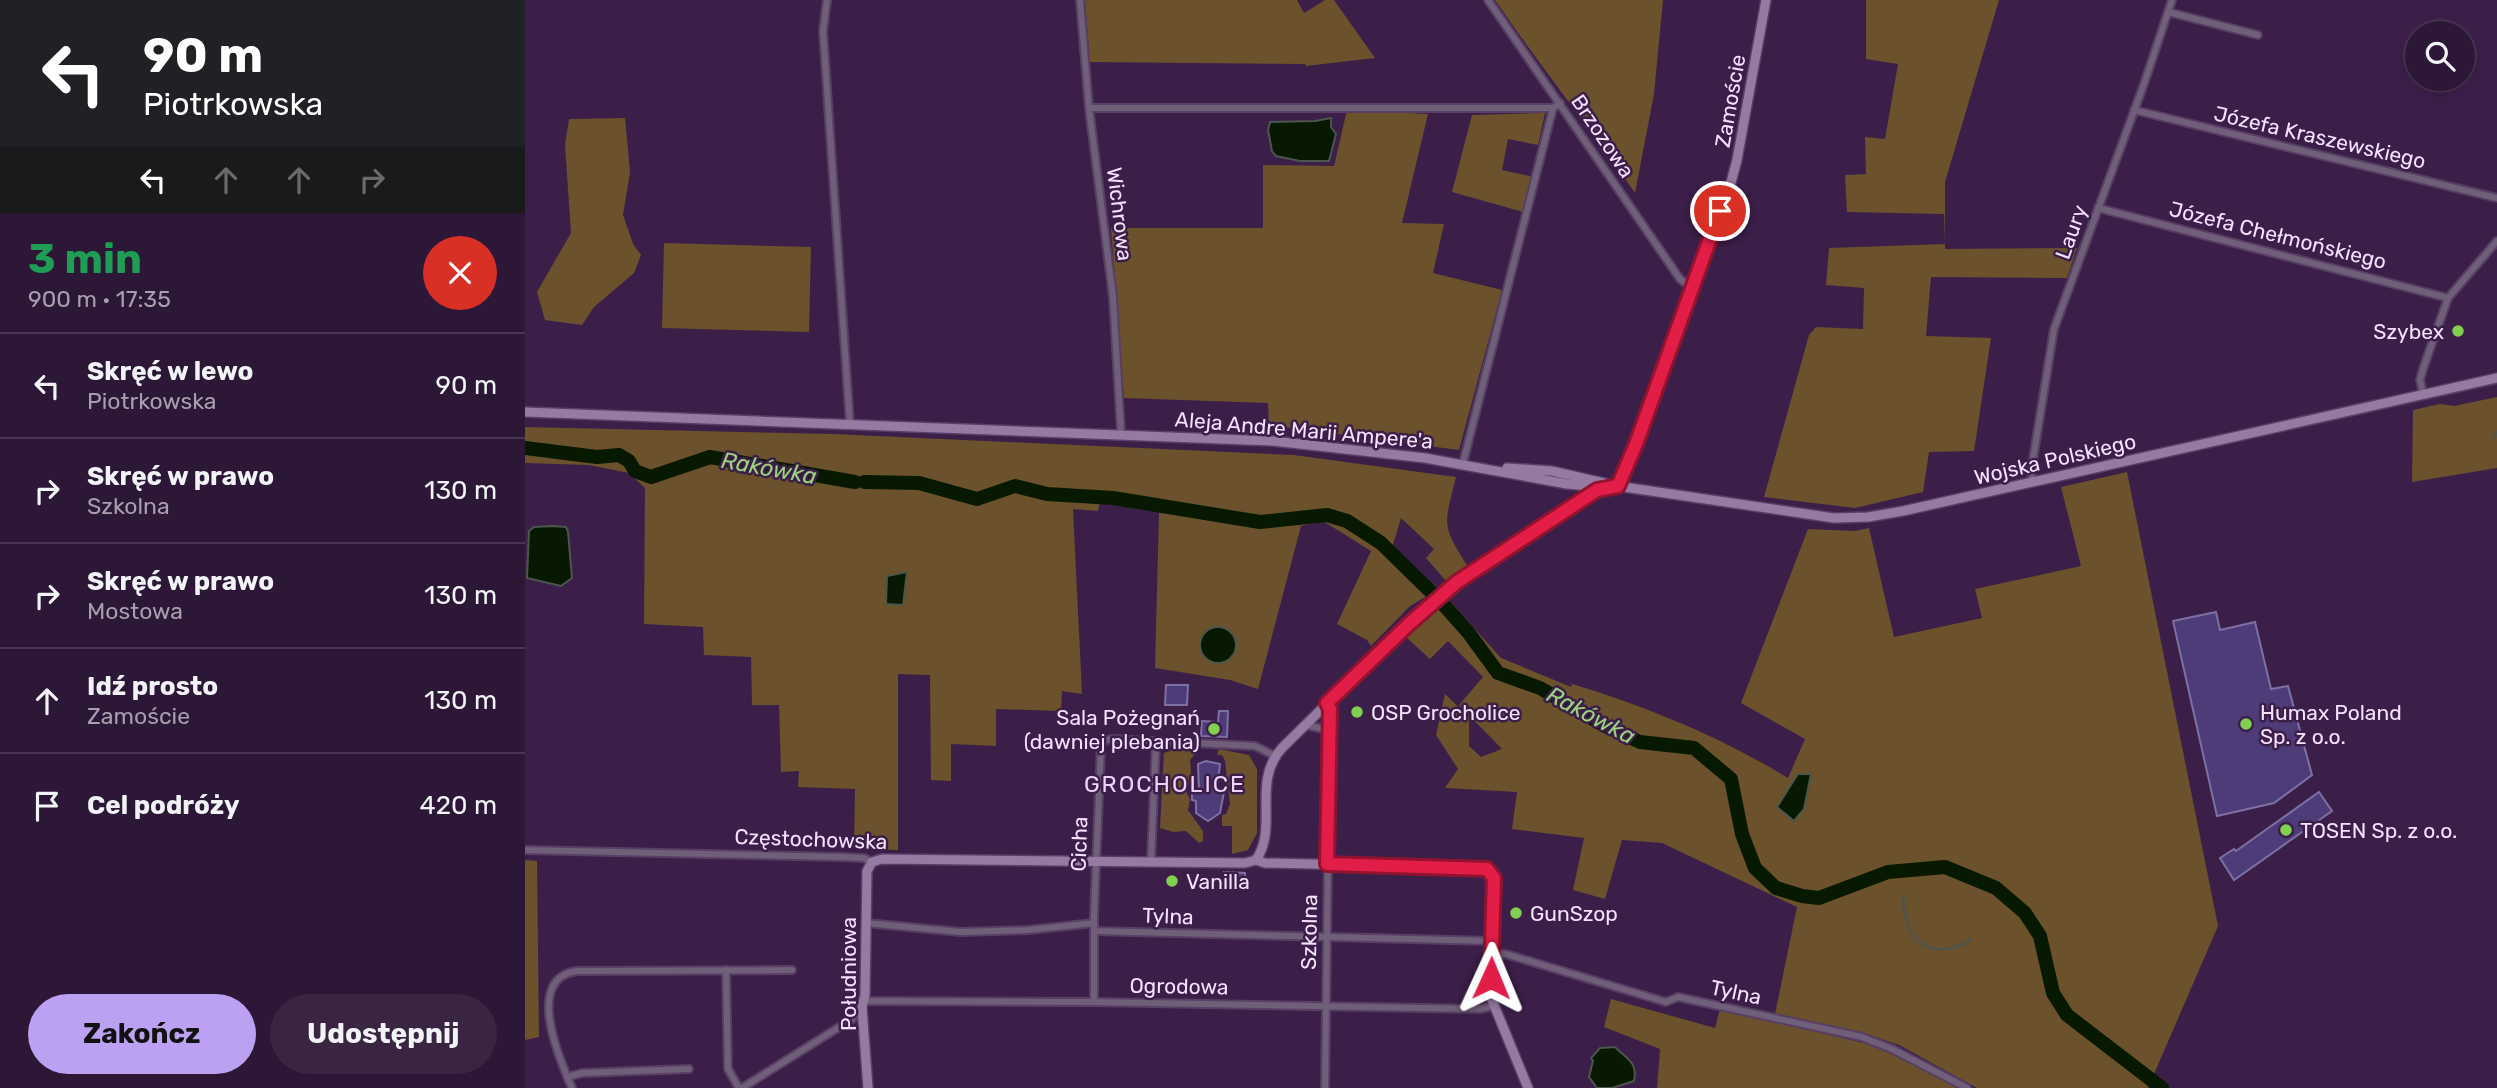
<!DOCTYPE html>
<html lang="pl">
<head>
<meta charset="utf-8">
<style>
  body { margin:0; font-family:Rubik,sans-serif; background:#392442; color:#f1f3f6; height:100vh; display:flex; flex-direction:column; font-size:26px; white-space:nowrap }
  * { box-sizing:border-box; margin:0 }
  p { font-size:23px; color:#a79fad }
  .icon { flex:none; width:38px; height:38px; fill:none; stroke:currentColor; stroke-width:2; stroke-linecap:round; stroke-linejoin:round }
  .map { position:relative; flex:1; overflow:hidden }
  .details { display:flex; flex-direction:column; background:#2d1737; width:525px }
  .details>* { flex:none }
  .guide { background:#202124; color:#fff; overflow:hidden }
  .buttons { position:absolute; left:1880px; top:21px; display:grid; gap:14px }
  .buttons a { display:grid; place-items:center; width:70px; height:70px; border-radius:50%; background:#2d1737; box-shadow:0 4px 10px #0003,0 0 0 2px #483652; font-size:35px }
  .pin { position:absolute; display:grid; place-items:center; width:60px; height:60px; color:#fff; margin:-30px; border:4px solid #fff; border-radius:50%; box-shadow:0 2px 7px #0007 }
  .me { position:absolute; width:77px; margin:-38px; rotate:1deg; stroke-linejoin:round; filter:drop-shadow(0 0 5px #0008) }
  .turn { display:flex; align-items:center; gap:24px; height:147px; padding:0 28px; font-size:32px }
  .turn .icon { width:91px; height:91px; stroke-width:2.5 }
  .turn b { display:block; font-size:49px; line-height:60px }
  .lanes { display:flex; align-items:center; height:66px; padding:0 28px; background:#0003; justify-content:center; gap:35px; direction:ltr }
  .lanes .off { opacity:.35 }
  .round { display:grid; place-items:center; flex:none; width:74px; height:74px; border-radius:37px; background:#392442 }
  .headline { display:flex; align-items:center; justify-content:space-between; height:119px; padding:0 28px }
  h1 { font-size:42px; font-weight:700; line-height:52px; color:#1e9e55 }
  .primary-button { display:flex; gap:14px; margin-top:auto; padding:14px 28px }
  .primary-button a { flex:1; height:80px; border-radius:42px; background:#bca0f2; color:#111; font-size:28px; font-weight:700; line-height:80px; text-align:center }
  .primary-button a+a { background:#392442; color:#f1f3f6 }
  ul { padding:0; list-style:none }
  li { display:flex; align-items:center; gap:21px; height:105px; padding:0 28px; border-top:2px solid #483652 }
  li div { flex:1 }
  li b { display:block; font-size:26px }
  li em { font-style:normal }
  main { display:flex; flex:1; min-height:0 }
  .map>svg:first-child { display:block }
</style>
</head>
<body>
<main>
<section class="details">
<div class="guide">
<div class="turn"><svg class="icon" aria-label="left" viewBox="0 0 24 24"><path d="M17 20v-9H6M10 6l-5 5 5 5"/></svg><div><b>90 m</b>Piotrkowska</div></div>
<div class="lanes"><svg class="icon" aria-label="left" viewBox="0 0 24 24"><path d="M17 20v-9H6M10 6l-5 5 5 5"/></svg><svg class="icon off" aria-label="ahead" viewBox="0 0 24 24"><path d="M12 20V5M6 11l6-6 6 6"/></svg><svg class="icon off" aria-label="ahead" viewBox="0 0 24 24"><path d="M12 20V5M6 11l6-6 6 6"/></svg><svg class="icon off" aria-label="right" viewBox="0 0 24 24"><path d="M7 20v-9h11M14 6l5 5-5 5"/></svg></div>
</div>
<div class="headline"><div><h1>3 min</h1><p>900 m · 17:35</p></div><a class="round" style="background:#d93025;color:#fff"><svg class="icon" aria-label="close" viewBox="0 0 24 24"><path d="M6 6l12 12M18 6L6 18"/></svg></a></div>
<ul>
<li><svg class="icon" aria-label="left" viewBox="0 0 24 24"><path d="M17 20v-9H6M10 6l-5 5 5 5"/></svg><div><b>Skręć w lewo</b><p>Piotrkowska</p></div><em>90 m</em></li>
<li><svg class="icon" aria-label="right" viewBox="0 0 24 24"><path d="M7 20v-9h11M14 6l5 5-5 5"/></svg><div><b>Skręć w prawo</b><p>Szkolna</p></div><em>130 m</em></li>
<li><svg class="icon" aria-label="right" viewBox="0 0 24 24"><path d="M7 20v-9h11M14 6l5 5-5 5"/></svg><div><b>Skręć w prawo</b><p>Mostowa</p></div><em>130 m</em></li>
<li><svg class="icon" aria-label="ahead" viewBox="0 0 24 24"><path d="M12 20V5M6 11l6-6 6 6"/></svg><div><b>Idź prosto</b><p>Zamoście</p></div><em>130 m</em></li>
<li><svg class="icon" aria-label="arrive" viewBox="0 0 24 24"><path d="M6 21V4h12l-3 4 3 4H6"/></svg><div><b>Cel podróży</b></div><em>420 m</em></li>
</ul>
<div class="primary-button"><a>Zakończ</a><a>Udostępnij</a></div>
</section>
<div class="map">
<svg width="1972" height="1088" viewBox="0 0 1972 1088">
  <rect width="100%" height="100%" fill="#3c1f49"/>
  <g fill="#6b512c">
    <path d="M560,0H772L779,13L800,0H809L850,58L781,66L780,64L565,62Z"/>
    <path d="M970,0H1138L1129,94L1110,193C1065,128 1015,66 970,0Z"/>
    <path d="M1341,0H1474L1420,182V249L1552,248L1542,278L1406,277L1401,336L1466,338L1449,451L1404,452L1398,492L1330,508L1239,497L1284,335L1291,327L1338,329L1339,288L1301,285L1304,248L1420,244L1419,214L1322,212L1320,175L1341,174L1340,137L1360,139L1373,64L1341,59Z"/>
    <path d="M822,110L903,114L877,223L919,224L908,273L977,290L934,450L744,425L743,403L599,398L586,228H738V165L809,166Z"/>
    <path d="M1020,113L1013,145L983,139L977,170L1009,177L998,212L927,192L947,115Z"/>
    <path d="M100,118L105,172L98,215L108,244L116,255L109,273L69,307L57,325L20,320L12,292L46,233L40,145L44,119Z"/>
    <path d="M139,243L286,247L284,332L137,328Z"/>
    <path d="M1972,397V468L1887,482L1888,410L1915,404L1929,406Z"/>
    <path d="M0,427L308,434L769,455L931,477C920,524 915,523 942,565L921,581L901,558L909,549L876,518L864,558L902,596L885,606L846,646L842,640L812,624L846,551L798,521L776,526L733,689L705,680L630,668L634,512L575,503L573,511L548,509L557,694L537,691L536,711L471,709V746L426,744V781L406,780L405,675L373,674V850L329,849L330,789L273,787L274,771L256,772L254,705H227L226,657L179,655L178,627L119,624L120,488L104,473L64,465L0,463Z"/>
    <path d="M1602,472L1693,926L1623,1088H1452L1374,1045L1342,1034L1250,1014L1272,907L1137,843L1097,840L1080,899L1048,890L1059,838L987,829L992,792L920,788L933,769L911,735L920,694L944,717V746L956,757L977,749L934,705L958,677L923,641L905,659L881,637L922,598L976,658L1046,687L1047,684C1123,707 1196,737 1263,778L1280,739L1216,703L1283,529L1330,531L1344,528L1369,637L1457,618L1450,589L1556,566L1536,487Z"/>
    <path d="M656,747L674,749L665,760L667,782C661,788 660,792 665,799L663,810L678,831V841L674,843L661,831L648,832L635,828L639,753Z"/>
    <path d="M694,749L724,755L732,769V833L723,850L707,854V826H697V815L701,814L705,804L700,761L697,755H692Z"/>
    <path d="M0,860L12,861L14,1037L0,1040Z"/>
    <path d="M1086,999L1190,1028L1195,1009L1347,1045L1435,1088H1132L1135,1049L1079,1027Z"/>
  </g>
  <g fill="#071900" stroke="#4e554c" stroke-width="2">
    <path d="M806,118V127L811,134L804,161H775L751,156L747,151L743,130L745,122L790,121Z"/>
    <path d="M28,526L41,527L43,532L47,578L36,586L2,578L4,531L9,527Z"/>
    <path d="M382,572L378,605L361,604L362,576Z"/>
    <circle cx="693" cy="645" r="18"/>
    <path d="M1273,774H1286L1279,809L1269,821L1252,807Z"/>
    <path d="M1090,1047C1102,1059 1113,1062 1109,1081L1087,1088H1072L1064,1077L1068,1061L1066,1058L1075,1048Z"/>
  </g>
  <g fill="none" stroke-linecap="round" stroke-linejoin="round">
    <g stroke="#4e554c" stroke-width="2.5">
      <path d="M1970,437L1972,432"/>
      <path d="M1379,895C1376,928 1394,958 1430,947C1437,945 1440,945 1445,940"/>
    </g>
    <g stroke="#071900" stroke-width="14">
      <path d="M0,448L72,457L94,455L104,461L110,471L126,477L185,457L330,482"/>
      <path d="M339,482L394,483L452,499L490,486L522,494L588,498L735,522L802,515L822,521L856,543L908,594"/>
      <path d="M917,603L943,632L973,673L1015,688L1080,726L1115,742L1169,748L1206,779L1217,834L1230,868L1251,888L1277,896L1294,898L1363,872L1420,867L1471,888L1500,913L1515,936L1528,993L1542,1015L1637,1088"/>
    </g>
  </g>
  <g fill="#4d3c77" stroke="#7d70a5" stroke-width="2">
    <path d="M1691,612L1695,630L1730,622L1746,689L1763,686L1787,775L1749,803L1692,816L1648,621Z"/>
    <path d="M641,685H663L662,705H640Z"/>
    <path d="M694,711H703L702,737L676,736L677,721L693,722Z"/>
    <path d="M681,761L695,764L692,791L699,792L695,813L683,821L671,813V801L667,800V791H674L673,764Z"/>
    <path d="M1794,792L1807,811L1709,880L1695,858L1709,849L1711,851Z"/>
    <path d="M699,872L720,873V885H699Z"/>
  </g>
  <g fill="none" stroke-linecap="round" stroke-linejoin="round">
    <g stroke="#593e66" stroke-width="10">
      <g id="street">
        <path d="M302,0L298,31L325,424"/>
        <path d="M555,0L564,108L588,297L596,433"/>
        <path d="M963,0L1155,279L1167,288"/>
        <path d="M1643,12L1733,35"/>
        <path d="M564,108H1028L1035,103"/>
        <path d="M1609,110L1972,198"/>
        <path d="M1573,208L1923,298"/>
        <path d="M1898,393L1895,380L1898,369L1923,298L1972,241"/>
        <path d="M938,463L1028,108"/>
        <path d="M1508,482L1506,472L1529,329L1619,84L1647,0"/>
        <path d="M780,725L799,729L804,734"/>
        <path d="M0,850L317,857L339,858L347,862"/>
        <path d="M626,861L631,742"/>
        <path d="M341,923L436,932L503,930L569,923"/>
        <path d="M569,931L967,941"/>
        <path d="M967,952L984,955L1141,1002L1153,997L1337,1037L1367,1049L1442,1088"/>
        <path d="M201,970L203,1069L214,1088"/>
        <path d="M339,1001L569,1002L954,1009L968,1006"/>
        <path d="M569,1002V915L576,746L581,740L588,739L730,746L750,756"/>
        <path d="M42,1077L57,1073L164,1069"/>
        <path d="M47,1088C33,1056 0,978 52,971L267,970"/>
        <path d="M217,1088L327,1019L337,1007"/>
        <path d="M800,1088L805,708L802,703"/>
      </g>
    </g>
    <g stroke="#593e66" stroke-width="12">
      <g id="secondary">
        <path d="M0,412L748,441L900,458L1042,484L1077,487"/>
        <path d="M982,468L1027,471L1092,486L1309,518L1343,517L1378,511L1972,378"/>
        <path d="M1092,486L1111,444L1205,186L1212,160L1241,0"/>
        <path d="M731,860L740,863L956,868L967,873L969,884L967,1000L1003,1088"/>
        <path d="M343,1088L337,1007L340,995L342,871L347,862L357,859L720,863L731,860C754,827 726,782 757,748L884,623L932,582L1072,490L1092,486"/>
      </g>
    </g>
    <use href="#street" stroke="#705f78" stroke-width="6"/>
    <use href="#secondary" stroke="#957aa2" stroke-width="9"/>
  </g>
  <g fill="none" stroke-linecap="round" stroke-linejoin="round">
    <g stroke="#92132f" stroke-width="18">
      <path id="route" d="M966,978L969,878L962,869L802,864L805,709L802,703L884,624L932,582L1072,490L1093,486L1111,444L1195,211"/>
    </g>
    <use href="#route" stroke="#e11d48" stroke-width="12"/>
  </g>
  <g fill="#82d04f" stroke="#3c1f49" stroke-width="2.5">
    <circle cx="1933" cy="331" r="7"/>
    <circle cx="832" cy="712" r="7"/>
    <circle cx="1721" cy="724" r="7"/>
    <circle cx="689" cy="729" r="7"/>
    <circle cx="1761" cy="830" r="7"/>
    <circle cx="647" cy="881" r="7"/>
    <circle cx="991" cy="913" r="7"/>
  </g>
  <g text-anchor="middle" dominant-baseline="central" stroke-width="5" stroke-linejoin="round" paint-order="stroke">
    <g font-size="21" fill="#f4e2fd" stroke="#3c1f49">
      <text transform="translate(1205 101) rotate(-80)">Zamoście</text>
      <text transform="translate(1078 136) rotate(56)">Brzozowa</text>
      <text transform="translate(1795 137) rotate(13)">Józefa Kraszewskiego</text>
      <text transform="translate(595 214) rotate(83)">Wichrowa</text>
      <text transform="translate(1546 232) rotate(-70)">Laury</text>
      <text transform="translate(1753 235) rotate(14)">Józefa Chełmońskiego</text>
      <text transform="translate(779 430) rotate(5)">Aleja Andre Marii Ampere'a</text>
      <text transform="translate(1530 459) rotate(-13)">Wojska Polskiego</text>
      <text transform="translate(286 839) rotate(2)">Częstochowska</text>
      <text transform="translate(554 844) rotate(-88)">Cicha</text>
      <text transform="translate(643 916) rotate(2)">Tylna</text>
      <text transform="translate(784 932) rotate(-89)">Szkolna</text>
      <text transform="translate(323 974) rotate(-90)">Południowa</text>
      <text transform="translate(654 986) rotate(1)">Ogrodowa</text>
      <text transform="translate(1211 992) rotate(12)">Tylna</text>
    </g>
    <g font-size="21" fill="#f4e2fd" stroke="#3c1f49" text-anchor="start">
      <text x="1919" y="331" text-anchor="end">Szybex</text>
      <text x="846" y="712">OSP Grocholice</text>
      <text x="1735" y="712">Humax Poland<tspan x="1735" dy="24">Sp. z o.o.</tspan></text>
      <text x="675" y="717" text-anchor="end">Sala Pożegnań<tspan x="675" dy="24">(dawniej plebania)</tspan></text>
      <text x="1775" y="830">TOSEN Sp. z o.o.</text>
      <text x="661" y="881">Vanilla</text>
      <text x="1005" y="913">GunSzop</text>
    </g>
    <g font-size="23" font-style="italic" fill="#9cd27d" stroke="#3c1f49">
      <text transform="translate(244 468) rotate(10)">Rakówka</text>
      <text transform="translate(1066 715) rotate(28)">Rakówka</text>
    </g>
    <g font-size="23" letter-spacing="2" fill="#efd2fd" stroke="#3c1f49">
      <text x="640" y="784">GROCHOLICE</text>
    </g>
  </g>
</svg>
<div class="buttons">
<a><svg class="icon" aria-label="search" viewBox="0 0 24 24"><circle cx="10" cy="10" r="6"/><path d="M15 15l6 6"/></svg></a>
</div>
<div class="pin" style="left:1195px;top:211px;background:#d93025"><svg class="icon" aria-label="arrive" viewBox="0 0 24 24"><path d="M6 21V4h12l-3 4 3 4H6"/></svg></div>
<svg class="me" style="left:966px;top:978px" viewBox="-20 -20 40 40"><path d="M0-17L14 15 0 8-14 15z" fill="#e11d48" stroke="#fff" stroke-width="4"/></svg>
</div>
</main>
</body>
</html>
